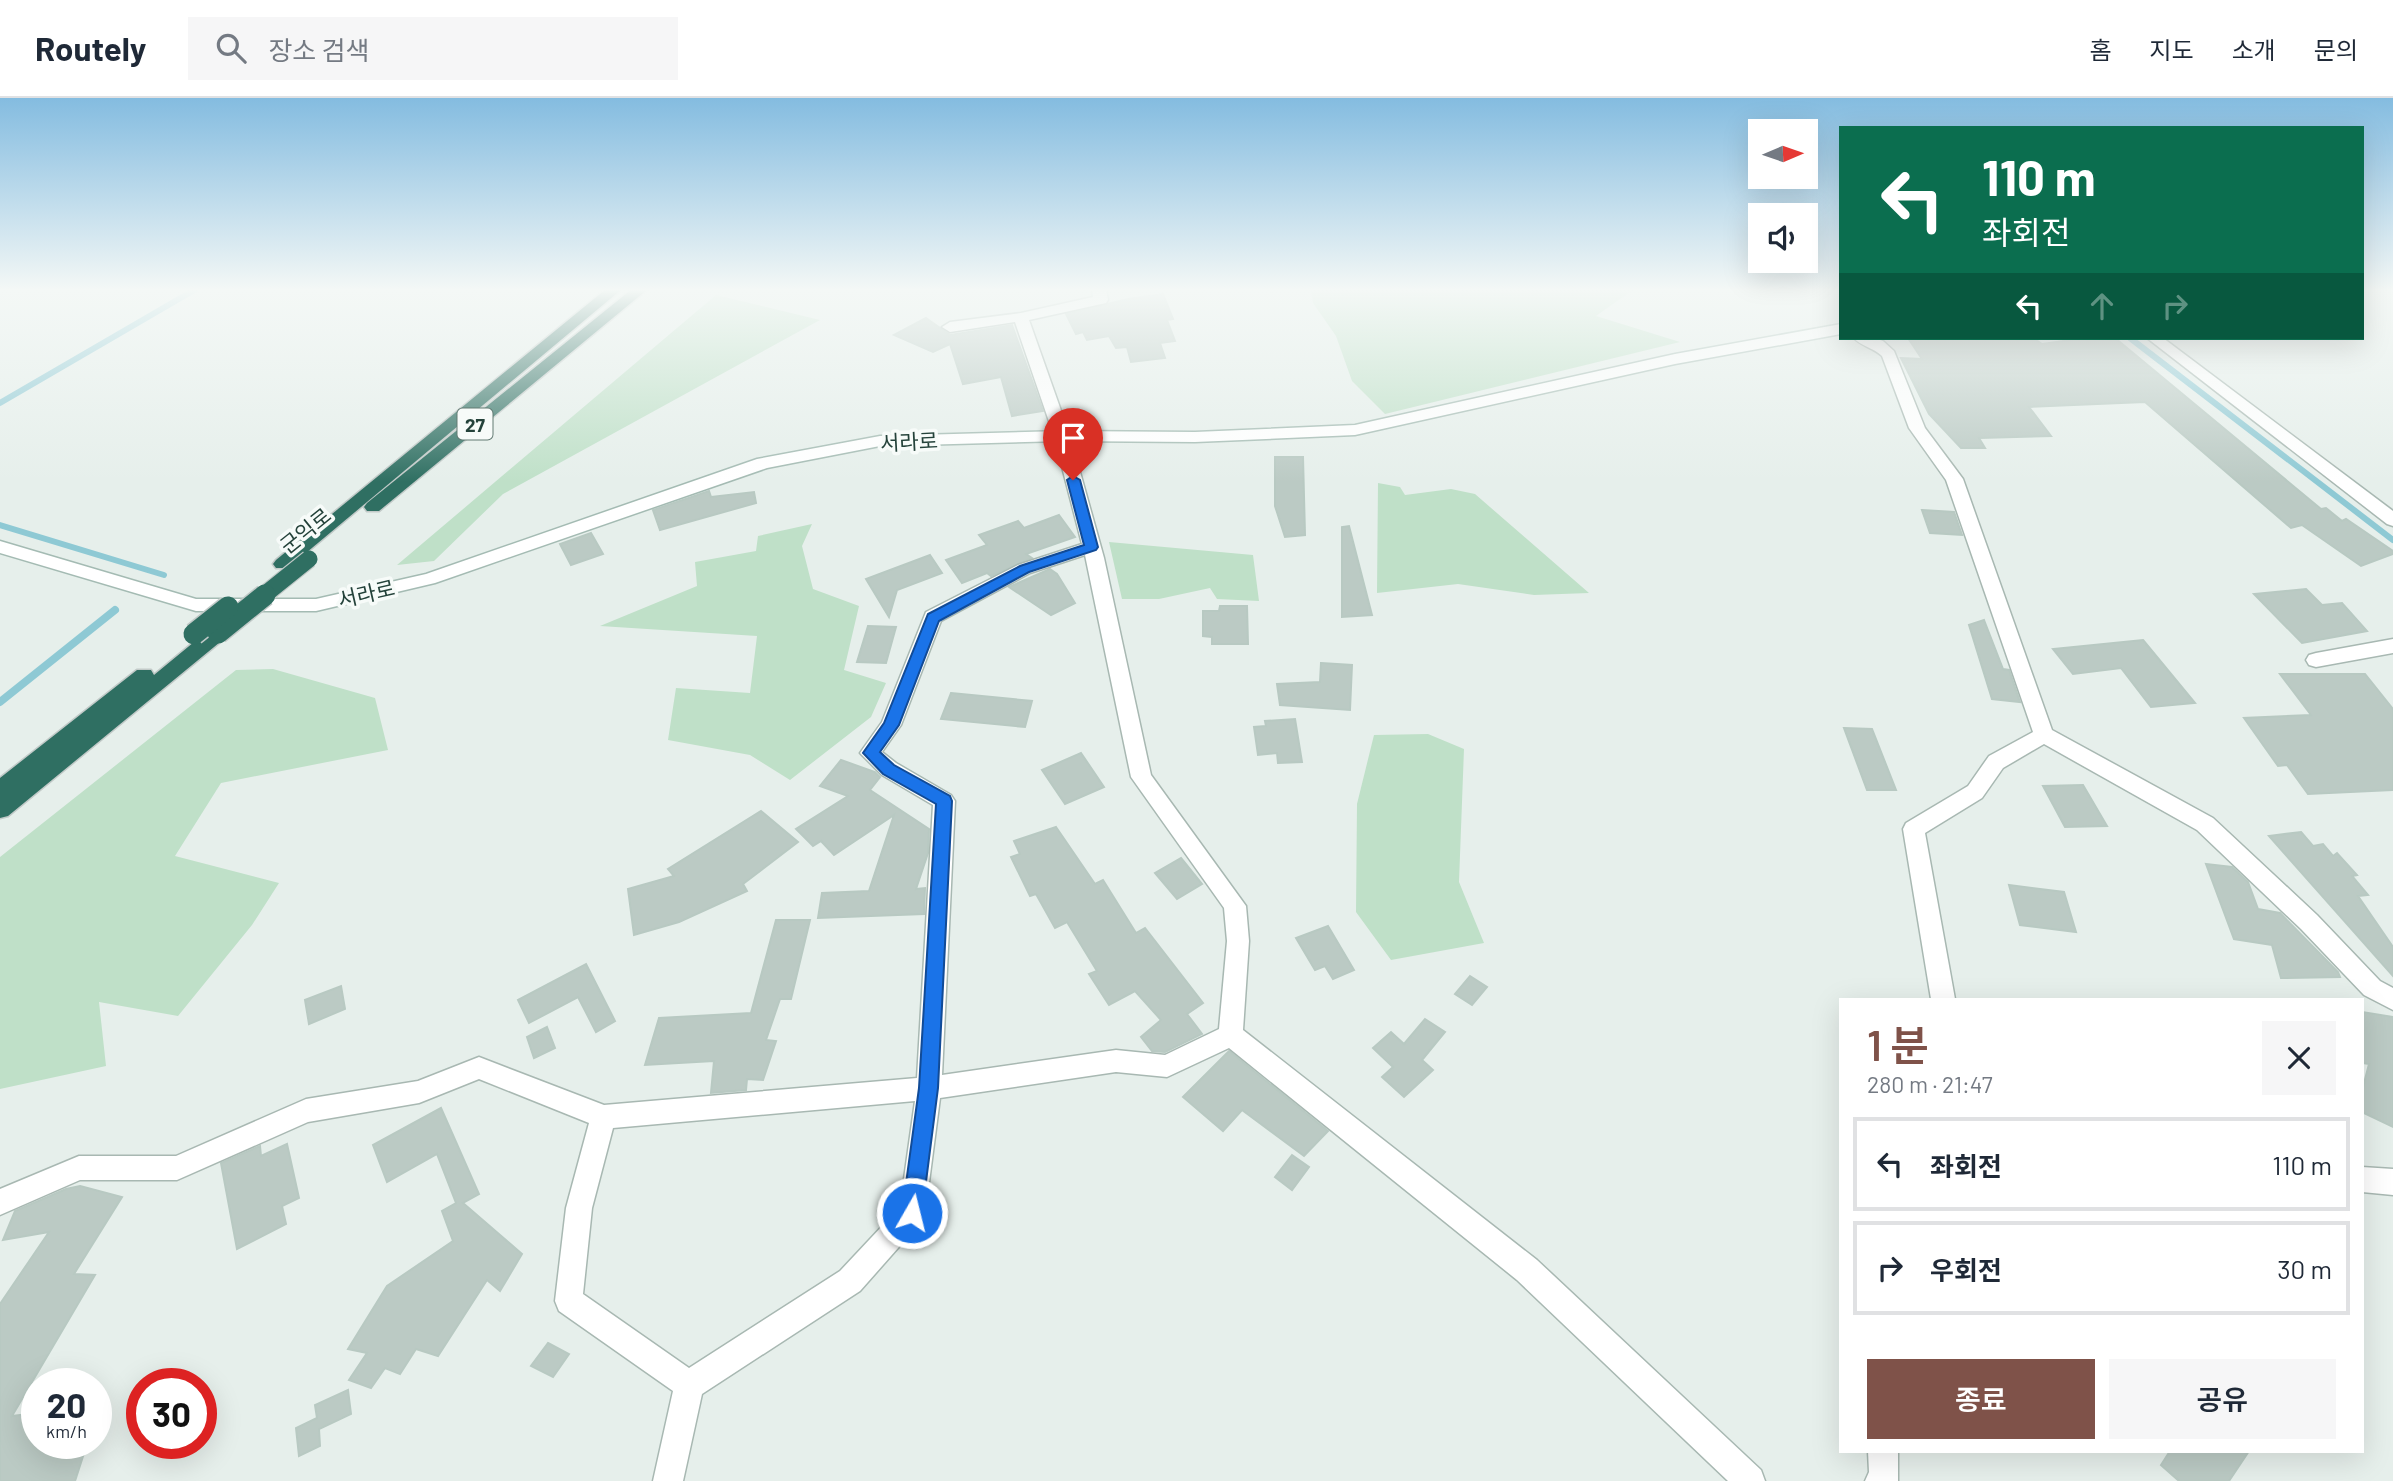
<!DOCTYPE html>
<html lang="ko">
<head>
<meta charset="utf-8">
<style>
  body { margin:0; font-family:Barlow,"Noto Sans KR",sans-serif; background:#f6f6f7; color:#1f2937; height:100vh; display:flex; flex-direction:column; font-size:26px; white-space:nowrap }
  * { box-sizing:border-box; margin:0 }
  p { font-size:23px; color:#747a83 }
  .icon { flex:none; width:38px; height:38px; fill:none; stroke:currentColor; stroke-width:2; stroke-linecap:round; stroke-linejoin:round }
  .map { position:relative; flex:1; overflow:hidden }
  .panel { position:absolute; left:1839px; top:900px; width:525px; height:455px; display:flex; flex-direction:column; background:#fff; border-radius:0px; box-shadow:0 7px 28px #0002 }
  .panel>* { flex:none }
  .banner { position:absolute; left:1839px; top:28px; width:525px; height:214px; border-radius:0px; box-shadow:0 7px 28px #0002; background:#0b6e4f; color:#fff; overflow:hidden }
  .needle { width:46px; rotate:88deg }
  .fabs { position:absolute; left:1748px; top:21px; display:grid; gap:14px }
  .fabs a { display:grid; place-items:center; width:70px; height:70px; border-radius:0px; background:#fff; box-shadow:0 7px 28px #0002; font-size:35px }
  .speed { position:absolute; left:21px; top:1270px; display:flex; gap:14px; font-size:35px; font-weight:700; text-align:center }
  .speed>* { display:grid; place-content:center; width:91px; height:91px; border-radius:50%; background:#fff; box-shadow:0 7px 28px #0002; line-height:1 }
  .speed small { font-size:18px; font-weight:400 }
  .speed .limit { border:10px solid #d22; background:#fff; color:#111 }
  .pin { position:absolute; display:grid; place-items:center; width:60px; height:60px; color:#fff; margin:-72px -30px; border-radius:50% 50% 50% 0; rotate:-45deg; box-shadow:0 0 7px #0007 }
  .pin .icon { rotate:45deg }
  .me { position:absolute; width:77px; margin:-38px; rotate:8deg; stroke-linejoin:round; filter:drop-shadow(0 0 5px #0008) }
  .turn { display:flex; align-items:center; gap:24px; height:147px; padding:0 28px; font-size:32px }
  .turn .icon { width:91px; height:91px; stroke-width:2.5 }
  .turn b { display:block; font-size:49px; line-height:60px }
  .lanes { display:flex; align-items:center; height:66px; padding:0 28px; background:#0003; justify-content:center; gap:35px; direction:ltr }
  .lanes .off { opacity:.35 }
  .round { display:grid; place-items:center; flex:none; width:74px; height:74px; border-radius:0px; background:#f6f6f7 }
  .head { display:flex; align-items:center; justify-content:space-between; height:119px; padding:0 28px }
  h1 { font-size:42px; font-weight:600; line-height:52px; color:#7f5249 }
  .primary-button { display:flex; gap:14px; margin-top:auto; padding:14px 28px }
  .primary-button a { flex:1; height:80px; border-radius:0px; background:#7f5249; color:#fff; font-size:28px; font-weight:600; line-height:80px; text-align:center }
  .primary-button a+a { background:#f6f6f7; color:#1f2937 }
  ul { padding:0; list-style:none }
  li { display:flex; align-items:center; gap:21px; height:94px; margin:0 14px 10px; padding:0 14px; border:4px solid #e0e1e3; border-radius:0px }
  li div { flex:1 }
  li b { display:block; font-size:26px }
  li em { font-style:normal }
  header { display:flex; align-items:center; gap:42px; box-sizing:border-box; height:98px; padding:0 35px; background:#fff; border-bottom:2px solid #e0e1e3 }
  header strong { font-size:33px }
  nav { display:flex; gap:38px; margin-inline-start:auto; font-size:24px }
  .search { width:490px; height:63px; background:#f6f6f7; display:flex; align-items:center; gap:18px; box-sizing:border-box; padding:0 24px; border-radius:0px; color:#747a83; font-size:26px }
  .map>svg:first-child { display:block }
</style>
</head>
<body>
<header>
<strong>Routely</strong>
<div class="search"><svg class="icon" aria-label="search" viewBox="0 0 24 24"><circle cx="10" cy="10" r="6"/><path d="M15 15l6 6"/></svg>장소 검색</div>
<nav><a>홈</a><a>지도</a><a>소개</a><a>문의</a></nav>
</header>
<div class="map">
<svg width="2393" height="1383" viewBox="0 0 2393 1383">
  <rect width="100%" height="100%" fill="#e6efeb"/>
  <g fill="#bfe0c8">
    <path d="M1311,191H1634L1596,218L1680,244L1385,316L1352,283L1336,238L1313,205Z"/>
    <path d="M716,197L820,222L503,396L434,463L397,467Z"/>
    <path d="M1378,385L1400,389L1405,397L1451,391L1475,396L1589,495L1534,497L1458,486L1377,495Z"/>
    <path d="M812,426L802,448L813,491L859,508L844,572L886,585L871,619L790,682L750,657L668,642L676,590L750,595L757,538L600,528L697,488L695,464L756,453L758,438Z"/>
    <path d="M1109,444L1253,457L1259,503L1217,501L1210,490L1159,501H1122Z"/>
    <path d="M273,571L375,600L388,652L221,685L175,758L279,785L252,827L178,918L99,904L106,968L0,991V759L236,572Z"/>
    <path d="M1428,636L1464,651L1459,784L1484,845L1391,862L1356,814L1357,706L1374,637Z"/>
  </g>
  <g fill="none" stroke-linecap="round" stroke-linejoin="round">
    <g stroke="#8ec9d4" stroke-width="6">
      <path d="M2130,240L2393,442"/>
      <path d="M0,305L196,191"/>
      <path d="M0,427L164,477"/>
    </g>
    <path stroke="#8ec9d4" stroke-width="8" d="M0,604L115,512"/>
  </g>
  <g fill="#bbcac4" stroke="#b8c9c2" stroke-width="2">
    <path d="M1163,196L1173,221L1167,222L1175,243L1160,245L1165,260L1131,264L1127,249L1116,250L1109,238L1087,242L1083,234L1076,236L1066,216L1128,201Z"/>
    <path d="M926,220L950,237L1012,227L1043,313L1012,318L1001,279L963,286L950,246L933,254L894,237Z"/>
    <path d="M1908,240H2033L2042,246L2085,240H2115L2321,411L2326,410L2342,423L2346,421L2393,453V456L2361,468L2302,427L2291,430L2145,304L2029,309L2051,338L1979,340L1985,350H1961L1929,316L1901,260L1922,261Z"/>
    <path d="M1275,359H1303L1305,437L1285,439L1275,408Z"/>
    <path d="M709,393L711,399L754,394L756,405L660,432L653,412Z"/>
    <path d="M1922,412L1954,414L1962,437L1930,435Z"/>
    <path d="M1059,417L1075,439L1026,456L1032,460L991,478L987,475L962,485L946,462L987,447L979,437L1018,423L1024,430Z"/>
    <path d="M1349,428L1372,517L1342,519V429Z"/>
    <path d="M591,435L603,456L571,467L560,446Z"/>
    <path d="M930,457L942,475L897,492L889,519L866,481Z"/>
    <path d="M1050,471L1057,476L1075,505L1051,517L1009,489Z"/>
    <path d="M2306,491L2322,507L2342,505L2367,533L2302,545L2254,496Z"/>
    <path d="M1220,508H1247L1248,546H1212V539L1203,538V513H1219Z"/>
    <path d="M1984,522L2003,571L2009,572L2020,604L1992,601L1969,527Z"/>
    <path d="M868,528L896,529L886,565L857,564Z"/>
    <path d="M2143,542L2195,605L2151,609L2121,570L2073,576L2053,551Z"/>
    <path d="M1321,565L1352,567L1350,612L1280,607L1277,586L1320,584Z"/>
    <path d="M2280,576H2365L2393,611V692L2308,696L2287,667L2278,668L2244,620L2311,617Z"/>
    <path d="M951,595L1032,603L1025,629L941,621Z"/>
    <path d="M1295,621L1302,664L1278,665L1277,655L1258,657L1254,629L1266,628L1265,623Z"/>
    <path d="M1844,630L1872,631L1896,692H1867Z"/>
    <path d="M1081,655L1104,689L1065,706L1042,672Z"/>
    <path d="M841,662L875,674L880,679L870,692L929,731L928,755L916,791L925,790L924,816L818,820L822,795L869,793L894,717L834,757L821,743L813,748L796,731L848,698L820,688Z"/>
    <path d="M2083,687L2107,728L2065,729L2043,688Z"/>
    <path d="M761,713L798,744L743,786L747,793L679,824L634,837L628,791L674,778L668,771Z"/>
    <path d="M1056,729L1095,786L1103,782L1136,835L1145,830L1203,905L1187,916L1202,936L1165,954L1152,953L1141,939L1161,922L1135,893L1109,907L1089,876L1097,873L1067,824L1055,830L1036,796L1030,798L1011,759L1020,756L1014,743Z"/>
    <path d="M2301,734L2313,748L2323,746L2333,758L2337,755L2357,777L2352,778L2368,797L2358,798L2393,849V878L2269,738Z"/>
    <path d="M1181,760L1202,786L1177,801L1155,775Z"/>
    <path d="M2206,766L2232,769L2248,784L2258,811L2280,815L2338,874L2340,879L2281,880L2272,847L2234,841Z"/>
    <path d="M2009,787L2064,794L2076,834L2020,827Z"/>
    <path d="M776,822H810L791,901H780L766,942L776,943L763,982L747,981L746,992L711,995L714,963L645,967L659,920L751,915Z"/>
    <path d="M1328,828L1354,872L1333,881L1325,868L1315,872L1296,840Z"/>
    <path d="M586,866L615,923L596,934L578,899L529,925L518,902Z"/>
    <path d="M1470,878L1487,889L1472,907L1455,896Z"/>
    <path d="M341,888L345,911L309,926L305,902Z"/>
    <path d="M2362,914L2393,919V1029L2362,1014V993L2369,966L2362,965Z"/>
    <path d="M1425,921L1445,934L1422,962L1433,972L1404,999L1382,979L1393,969L1373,950L1391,934L1404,946Z"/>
    <path d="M547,929L555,950L534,960L527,939Z"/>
    <path d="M1229,953L1328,1033L1304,1058L1242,1012L1223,1033L1183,999Z"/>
    <path d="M441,1010L479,1096L463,1105L522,1156L500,1193L487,1182L438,1258L416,1251L400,1276L385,1270L371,1290L349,1282L367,1255L348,1251L387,1188L453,1143L442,1113L456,1105L437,1056L387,1084L373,1047Z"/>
    <path d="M287,1046L299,1100L282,1108L286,1126L237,1151L221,1065L260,1048L261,1058Z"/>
    <path d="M1292,1057L1309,1069L1292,1092L1275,1079Z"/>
    <path d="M80,1088L122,1099L74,1176L95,1177L12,1318L37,1315V1346H87L75,1383H0V1206L49,1134L3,1142L15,1113L66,1091Z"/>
    <path d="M548,1245L569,1256L553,1279L531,1268Z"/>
    <path d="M348,1292L351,1316L319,1331L320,1348L299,1358L296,1330L317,1320L315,1307Z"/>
    <path d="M2170,1353H2249L2229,1383H2179L2161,1367Z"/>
  </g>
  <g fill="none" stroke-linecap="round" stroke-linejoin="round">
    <g stroke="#a8b8b2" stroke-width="3">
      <g id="street">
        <path d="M1092,191H1106L1108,202L1106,205L1029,222L1070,338L1104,460L1151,677L1246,808L1249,843L1243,932L1537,1162L1761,1372L1765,1383H1728L1517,1182L1229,950L1167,979L1116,974L940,1000L925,1115L921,1124L860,1193L702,1296L683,1383H653L673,1293L559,1213L555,1203L566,1110L589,1025L479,981L419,1005L308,1024L177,1082H80L0,1117V1091L79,1058H176L306,1001L418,983L479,959L604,1007L917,980L933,707L882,677L860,655L882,624L926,514L1018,467L1082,446L1054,338L1015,224L950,234L942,229L950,224L1021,215L1093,199ZM1085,457L1131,679L1224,810L1227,843L1219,931L1165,957L1116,952L942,977L955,703L951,697L896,665L882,654L901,627L941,523L1030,475ZM915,1003L900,1109L840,1173L689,1270L583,1196L592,1110L613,1030Z"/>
        <path d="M1854,240H1875L1883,243L1894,253L1925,330L1963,381L2052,632L2213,720L2317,817L2380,883L2393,890V912L2364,897L2301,831L2197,732L2044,646L2003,670L1982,700L1925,735L1955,901H1931L1903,731L1906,725L1968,688L1989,658L2033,634L1946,382L1909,330L1882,258C1874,250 1859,247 1854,240Z"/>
        <path d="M2147,240H2163L2393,413V428L2387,426Z"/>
        <path d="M2393,541V555L2316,569L2309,567L2306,562L2309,557L2316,555Z"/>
        <path d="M2362,1069L2393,1071V1097L2362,1094Z"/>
        <path d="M1868,1353H1898V1383H1865L1869,1374Z"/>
      </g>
    </g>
    <g stroke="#a4bbb3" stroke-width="3">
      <path id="secondary" d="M1841,226V236L1675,266L1355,337L1195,344L1062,343L880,348L767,370L435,485L316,513H196L0,455V443L196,501H316L426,476L757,361L880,338L1062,333L1195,334L1355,327L1675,256Z"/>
    </g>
    <g stroke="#c2cac8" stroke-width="3">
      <g id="highway">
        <path d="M606,191H622L288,470H276L273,466L276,462Z"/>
        <path d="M632,191H648L379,413H367L364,409L367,405Z"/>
        <path d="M218,528L225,530L227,535L225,540L8,718L0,720V680L137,572H151L154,577L211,530Z"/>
      </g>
    </g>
    <use href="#street" fill="#fff" fill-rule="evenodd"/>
    <use href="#secondary" fill="#fff" fill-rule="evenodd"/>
    <use href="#highway" fill="#2f6f62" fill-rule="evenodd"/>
    <g stroke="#c2cac8" stroke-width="19" stroke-linecap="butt">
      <path id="highway-bridge-far1" d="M263,498L309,461"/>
    </g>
    <g stroke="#c2cac8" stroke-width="24" stroke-linecap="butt">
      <g id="highway-bridge">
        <path d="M218,535L265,497"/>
        <path d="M194,536L228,509"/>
      </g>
    </g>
    <use href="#highway-bridge-far1" stroke="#2f6f62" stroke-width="17"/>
    <use href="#highway-bridge" stroke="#2f6f62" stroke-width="21"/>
  </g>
  <linearGradient id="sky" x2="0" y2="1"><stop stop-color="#84bce0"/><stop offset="0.5" stop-color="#f4f8f6"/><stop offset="1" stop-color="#f4f8f6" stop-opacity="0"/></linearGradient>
  <rect width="2393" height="384" fill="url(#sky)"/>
  <path fill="#1a73e8" stroke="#114b97" stroke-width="2" d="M1073,378L1080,382L1098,449L1096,452L1029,474L939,523L899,627L880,654L894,667L950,698L952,703L938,990L922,1115L919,1122L912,1124L905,1122L902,1115L919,990L936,706L883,676L863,655L884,625L928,516L1020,468L1084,447L1067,382Z"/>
  <g text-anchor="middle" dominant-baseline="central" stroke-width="7" stroke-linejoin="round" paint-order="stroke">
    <rect fill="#f7fbf9" stroke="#637a73" stroke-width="2" x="457.5" y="310.5" width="35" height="31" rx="5"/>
    <g font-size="19" font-weight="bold" fill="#24423a">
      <text x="475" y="326">27</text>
    </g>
    <g font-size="21" fill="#24423a" stroke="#f7fbf9">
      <text transform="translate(909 343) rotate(-3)">서라로</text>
      <text transform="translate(305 432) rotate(-39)">군익로</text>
      <text transform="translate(366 495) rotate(-13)">서라로</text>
    </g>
  </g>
</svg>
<div class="fabs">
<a><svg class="needle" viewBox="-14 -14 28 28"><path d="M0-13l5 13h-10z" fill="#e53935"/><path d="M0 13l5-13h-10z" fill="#747a83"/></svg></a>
<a><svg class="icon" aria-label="sound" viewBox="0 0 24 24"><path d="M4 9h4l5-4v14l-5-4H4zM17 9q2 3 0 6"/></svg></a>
</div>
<div class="speed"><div>20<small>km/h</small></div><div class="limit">30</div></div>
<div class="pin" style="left:1073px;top:382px;background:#d93025"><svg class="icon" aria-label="arrive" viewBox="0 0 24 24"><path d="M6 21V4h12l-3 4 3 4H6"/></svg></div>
<svg class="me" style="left:912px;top:1115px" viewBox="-20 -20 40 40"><circle r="17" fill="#1a73e8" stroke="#fff" stroke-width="3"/><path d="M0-11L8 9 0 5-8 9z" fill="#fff"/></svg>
<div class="banner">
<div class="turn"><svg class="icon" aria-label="left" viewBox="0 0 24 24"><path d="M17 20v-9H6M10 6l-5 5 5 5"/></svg><div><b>110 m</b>좌회전</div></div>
<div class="lanes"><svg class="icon" aria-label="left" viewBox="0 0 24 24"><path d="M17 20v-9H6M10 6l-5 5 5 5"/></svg><svg class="icon off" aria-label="ahead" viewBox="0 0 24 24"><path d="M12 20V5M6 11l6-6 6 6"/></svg><svg class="icon off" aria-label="right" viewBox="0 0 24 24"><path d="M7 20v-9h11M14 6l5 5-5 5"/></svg></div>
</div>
<section class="panel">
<div class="head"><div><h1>1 분</h1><p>280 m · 21:47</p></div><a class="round"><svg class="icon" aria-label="close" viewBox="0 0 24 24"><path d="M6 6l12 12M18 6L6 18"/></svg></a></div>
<ul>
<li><svg class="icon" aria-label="left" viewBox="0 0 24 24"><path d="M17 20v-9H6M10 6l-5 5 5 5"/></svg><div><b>좌회전</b></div><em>110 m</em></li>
<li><svg class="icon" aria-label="right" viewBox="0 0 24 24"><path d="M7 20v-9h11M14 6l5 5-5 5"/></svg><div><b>우회전</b></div><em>30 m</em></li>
</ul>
<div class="primary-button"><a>종료</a><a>공유</a></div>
</section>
</div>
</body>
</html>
